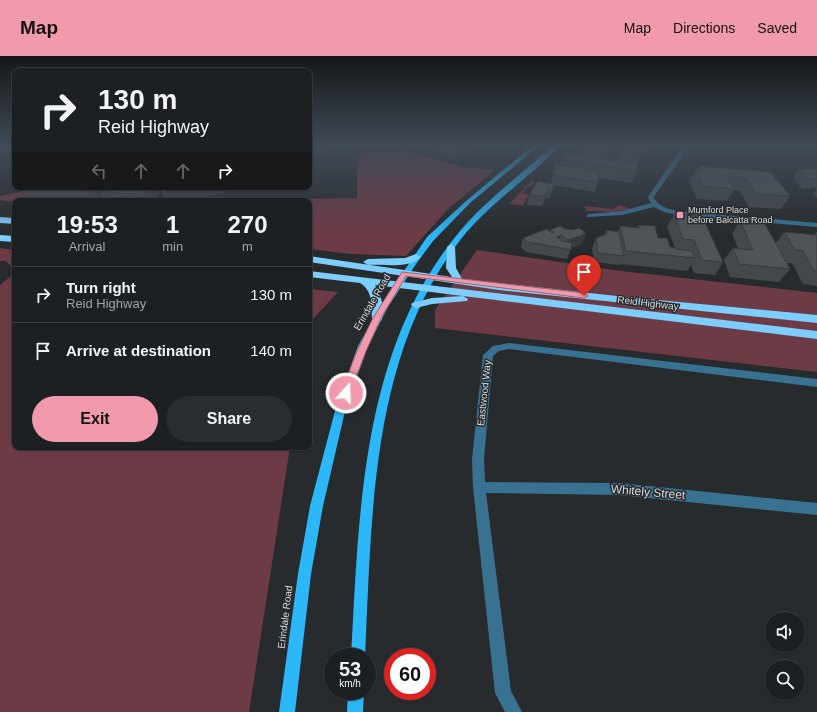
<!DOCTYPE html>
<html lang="en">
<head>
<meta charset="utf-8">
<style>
  body { margin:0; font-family:Arial,sans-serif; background:#2a2d2f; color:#f1f3f6; height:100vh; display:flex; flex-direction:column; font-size:15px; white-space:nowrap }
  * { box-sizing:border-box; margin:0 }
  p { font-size:13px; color:#a0a3a5 }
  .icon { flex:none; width:22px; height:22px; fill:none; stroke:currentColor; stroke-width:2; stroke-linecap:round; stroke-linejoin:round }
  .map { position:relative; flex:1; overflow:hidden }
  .drawer { position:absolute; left:12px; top:142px; width:300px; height:252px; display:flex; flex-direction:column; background:#1d2022; border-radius:8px; box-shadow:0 1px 3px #0004,0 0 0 1px #3b3e40 }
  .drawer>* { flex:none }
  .guide { position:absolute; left:12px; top:12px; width:300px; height:122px; border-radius:8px; box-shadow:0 1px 3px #0004,0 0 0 1px #3b3e40; background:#1d2022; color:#f1f3f6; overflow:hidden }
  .controls { position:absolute; left:765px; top:556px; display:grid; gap:8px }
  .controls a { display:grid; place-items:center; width:40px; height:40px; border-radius:50%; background:#1d2022; box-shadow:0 1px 3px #0004,0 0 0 1px #3b3e40; font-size:20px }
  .speed { position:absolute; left:324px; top:592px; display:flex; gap:8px; font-size:20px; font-weight:700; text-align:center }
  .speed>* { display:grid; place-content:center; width:52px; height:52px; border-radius:50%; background:#1d2022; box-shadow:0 1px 3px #0004,0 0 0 1px #3b3e40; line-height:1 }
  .speed small { font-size:10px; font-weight:400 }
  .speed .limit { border:6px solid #d22; background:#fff; color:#111 }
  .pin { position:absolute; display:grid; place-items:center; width:34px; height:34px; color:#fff; margin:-41px -17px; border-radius:50% 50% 50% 0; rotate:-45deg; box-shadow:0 0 4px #0007 }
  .pin .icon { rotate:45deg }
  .me { position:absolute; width:44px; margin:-22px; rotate:20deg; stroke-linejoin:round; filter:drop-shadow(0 0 3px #0008) }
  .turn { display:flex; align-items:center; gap:14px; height:84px; padding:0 20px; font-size:18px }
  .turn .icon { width:52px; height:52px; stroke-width:2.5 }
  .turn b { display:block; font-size:28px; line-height:34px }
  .lanes { display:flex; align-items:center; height:38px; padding:0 20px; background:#0003; justify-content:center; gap:20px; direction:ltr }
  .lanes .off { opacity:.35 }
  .eta { display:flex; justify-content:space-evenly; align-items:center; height:68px; text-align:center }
  .eta b { font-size:24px; font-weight:800; line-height:28px }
  .primary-button { display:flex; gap:8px; margin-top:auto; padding:8px 20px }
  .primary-button a { flex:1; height:46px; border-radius:24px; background:#f29aad; color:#111; font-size:16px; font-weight:800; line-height:46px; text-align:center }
  .primary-button a+a { background:#2a2d2f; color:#f1f3f6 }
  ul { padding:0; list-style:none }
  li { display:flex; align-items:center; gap:12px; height:56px; padding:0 20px; border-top:1px solid #3b3e40 }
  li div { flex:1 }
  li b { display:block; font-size:15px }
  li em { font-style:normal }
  header { display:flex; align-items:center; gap:24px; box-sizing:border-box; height:56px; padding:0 20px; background:#f29aad; color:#111 }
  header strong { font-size:19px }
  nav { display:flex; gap:22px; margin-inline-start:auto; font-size:14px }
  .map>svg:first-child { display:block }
</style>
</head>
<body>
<header>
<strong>Map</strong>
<nav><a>Map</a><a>Directions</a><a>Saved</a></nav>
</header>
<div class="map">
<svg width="817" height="656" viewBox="0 0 817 656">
  <rect width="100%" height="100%" fill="#272b2d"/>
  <g fill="#6d3b46">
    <path d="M407,95L463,111L495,114L448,153L406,200L351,198L309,193V145H294L302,143L357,142V111L360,97Z"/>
    <path d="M532,124L533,125L534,128L525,133L523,137L529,139L523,149L509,148Z"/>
    <path d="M40,132L26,145L15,146L0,144V140Z"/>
    <path d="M620,149L631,153L614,156L587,155L585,152V150L613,153Z"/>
    <path d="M0,192L15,194V215L6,205H0Z"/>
    <path d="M477,194L621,215L817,237V316L435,272V254Z"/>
    <path d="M15,217V391H290L249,656H0V229Z"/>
    <path d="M309,233L338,236L310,266L309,270Z"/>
  </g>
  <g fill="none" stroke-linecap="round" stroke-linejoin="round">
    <g fill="#397191" fill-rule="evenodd">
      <path d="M684,89H690L655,139L654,142C659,151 669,153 678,155L817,167V171L678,159L664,156L654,151L622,159L587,161V159L589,158L622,155L651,147L648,142L649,139Z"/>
      <path d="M509,287L817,323V331L509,293L499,295L493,300L484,403L485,426L619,427L817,447V459L619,439L486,437L511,635L522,656H505L495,637L473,431L472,403L483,299L493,290Z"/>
    </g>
    <g fill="#2cb7f8" fill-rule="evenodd">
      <path d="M533,89H540L470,147L433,185L416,208L388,251L368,290L346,351L323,450L311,518L295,656H279L298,518L310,450L336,351L358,290L381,249L427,181L466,145Z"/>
      <path d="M553,89H560C529,123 489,147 461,183C370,300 372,460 365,601H351C359,458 361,297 456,180C484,145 521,119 553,89Z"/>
      <path d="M348,635H364L363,656H347Z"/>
    </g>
    <g fill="#7ecefd" fill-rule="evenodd">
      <path d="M0,161L15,162V168L0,167Z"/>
      <path d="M0,179L15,180V186L0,185Z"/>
      <path d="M451,188L455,191L456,212L462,223L626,241L817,259V267L499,234L309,206V200L452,221L446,212L447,191Z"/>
      <path d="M416,198L421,201C410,213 383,208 368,209L363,206L368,203L405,202Z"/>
      <path d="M309,215L817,275V283L463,240L468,243L467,245L432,248L416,252L411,249L412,247L432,242L463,240L375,229C381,238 386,255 381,265H373L372,262C371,248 373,235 360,227L309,221Z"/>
    </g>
  </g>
  <g fill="#45484b">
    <path d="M0,89H15V96L0,97Z"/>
    <path d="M309,89H325L323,99H309Z"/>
    <path d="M435,89H469V92L455,102L435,96Z"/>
    <path d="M588,89H617L605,102L615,104L617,99L626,89H651L650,92L637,108V115L632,127L598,122V126L595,136L554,129L549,143L545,142L542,150L527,149L529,139L551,127L556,108L560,109L561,104L581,99L582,94Z"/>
    <path d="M699,110L771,116L790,140L781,153L749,151L739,134H734L727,145L697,143L689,126L695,114H697Z"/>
    <path d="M799,113H817V142L813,138L817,132L802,133L793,122Z"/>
    <path d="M19,131H162L154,145H105V144L104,145H58L27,143Z"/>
    <path d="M674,158L723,206L715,219L694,217L691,209L687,215L620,208L619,209L594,206L592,192L596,182L604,179L606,174L618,176L620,170L637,172L638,169L658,182L670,191L675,192L667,171Z"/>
    <path d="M740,165L776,187L784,176L814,179L816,176H817V230L803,228L792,207H786L790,213L779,226L730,221L724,204L733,192H738L732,178Z"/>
    <path d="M565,173L584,178L582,188L571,192L567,203L526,196L521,191L523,182L550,175V174Z"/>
  </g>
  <g fill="#383b3d">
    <path d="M11,89H15V95Z"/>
    <path d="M321,89H325L323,99Z"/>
    <path d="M461,89H469V92L455,102L456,93Z"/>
    <path d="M611,89H617L600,106L603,97Z"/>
    <path d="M649,89H651L650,92L635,111L638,102Z"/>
    <path d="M554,128L552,137L549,143Z"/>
    <path d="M98,131H106L99,134L105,144L104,145H99L94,135Z"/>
    <path d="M149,131H162L154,145H147L144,138Z"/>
    <path d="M190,131H224L226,136L189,145H166L162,137Z"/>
    <path d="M548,133L545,142L542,150L545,140Z"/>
    <path d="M585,176L584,179L586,178L582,188L568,193H565L568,184Z"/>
    <path d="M561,179L558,189L557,181Z"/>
  </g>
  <g fill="#505457" stroke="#383b3d">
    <path d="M443,89H461L456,93Z"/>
    <path d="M588,89H611L603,97L582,94Z"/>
    <path d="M626,89H649L638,102L617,99Z"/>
    <path d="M569,97L637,107V115L561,104Z"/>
    <path d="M556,108L600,115L598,126L552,119Z"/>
    <path d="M699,110L771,116L790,140L757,138L746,122L727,120L734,133L703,130L695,114L701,115Z"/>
    <path d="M799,113H817V123H808Z"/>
    <path d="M538,125L554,128L552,134L548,133L545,140L529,139Z"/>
    <path d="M24,131H98L94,135Z"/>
    <path d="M101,131H149L144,138L111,137L113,134H99Z"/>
    <path d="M164,131H190L162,137Z"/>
    <path d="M674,158L702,160L723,206L702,204L694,184L683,183Z"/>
    <path d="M747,164L764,166L790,213L739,208L733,192L753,194L740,165Z"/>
    <path d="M638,169L655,170L658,182H667L670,191L676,192V193L692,195L695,202L626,195L620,170L639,172Z"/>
    <path d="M560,170L565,173L573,174L579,172L585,176L583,177L586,178L568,184L561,179L557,181L562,185L572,187L571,194L528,186L523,182L547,173L552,177L554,176L550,174Z"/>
    <path d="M606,174L619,176L624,200L598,197L596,182L607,178Z"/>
    <path d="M784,176L817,179V215H814L802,194H795Z"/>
  </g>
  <linearGradient id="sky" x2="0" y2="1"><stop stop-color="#151819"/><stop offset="0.49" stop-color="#414a57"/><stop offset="1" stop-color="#414a57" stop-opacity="0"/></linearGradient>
  <rect width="817" height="181" fill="url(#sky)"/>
  <path fill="#f29aad" stroke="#9d6470" d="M402,216L584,237L588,240L584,242L406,220L381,262L366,295L349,340H342L341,337L357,295L373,262Z"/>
  <rect fill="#f29aad" stroke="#272b2d" stroke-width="1.5" x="676" y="155" width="8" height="8" rx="2"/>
  <g text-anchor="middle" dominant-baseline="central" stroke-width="3" stroke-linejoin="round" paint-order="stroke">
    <g font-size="9" fill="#d7dadc" stroke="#272b2d" text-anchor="start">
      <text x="688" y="154">Mumford Place<tspan x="688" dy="10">before Balcatta Road</tspan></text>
    </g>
    <g font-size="10" fill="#d7dadc" stroke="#272b2d">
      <text transform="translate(372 246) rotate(-60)">Erindale Road</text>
      <text transform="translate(648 247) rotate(7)">Reid Highway</text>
      <text transform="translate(484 337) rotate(-84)">Eastwood Way</text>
      <text transform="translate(285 561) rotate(-83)">Erindale Road</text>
    </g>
    <g font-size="12" fill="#d7dadc" stroke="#272b2d">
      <text transform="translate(648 436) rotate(5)">Whitely Street</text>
    </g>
  </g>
</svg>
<div class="controls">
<a><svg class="icon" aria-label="sound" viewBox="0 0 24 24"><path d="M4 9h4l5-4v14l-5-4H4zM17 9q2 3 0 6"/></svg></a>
<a><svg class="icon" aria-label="search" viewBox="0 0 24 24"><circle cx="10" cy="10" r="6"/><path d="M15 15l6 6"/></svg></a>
</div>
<div class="speed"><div>53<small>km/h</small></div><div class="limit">60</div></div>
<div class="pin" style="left:584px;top:240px;background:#d93025"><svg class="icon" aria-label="arrive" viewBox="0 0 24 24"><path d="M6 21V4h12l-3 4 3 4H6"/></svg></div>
<svg class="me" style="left:346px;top:337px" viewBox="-20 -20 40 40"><circle r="17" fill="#f29aad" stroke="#fff" stroke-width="3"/><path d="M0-11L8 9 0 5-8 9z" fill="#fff"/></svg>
<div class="guide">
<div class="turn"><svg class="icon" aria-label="right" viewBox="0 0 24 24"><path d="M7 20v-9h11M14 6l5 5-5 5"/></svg><div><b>130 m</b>Reid Highway</div></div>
<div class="lanes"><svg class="icon off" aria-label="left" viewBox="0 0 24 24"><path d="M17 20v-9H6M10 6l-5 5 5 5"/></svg><svg class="icon off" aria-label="ahead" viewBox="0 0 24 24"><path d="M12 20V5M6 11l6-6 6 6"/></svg><svg class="icon off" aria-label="ahead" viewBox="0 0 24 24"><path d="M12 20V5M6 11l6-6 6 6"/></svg><svg class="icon" aria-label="right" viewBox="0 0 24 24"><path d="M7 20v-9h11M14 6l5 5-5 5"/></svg></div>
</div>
<section class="drawer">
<div class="eta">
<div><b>19:53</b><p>Arrival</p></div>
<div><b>1</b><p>min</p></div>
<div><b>270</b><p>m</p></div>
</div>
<ul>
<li><svg class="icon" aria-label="right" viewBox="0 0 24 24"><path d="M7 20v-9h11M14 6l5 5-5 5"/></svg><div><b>Turn right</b><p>Reid Highway</p></div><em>130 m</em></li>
<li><svg class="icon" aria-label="arrive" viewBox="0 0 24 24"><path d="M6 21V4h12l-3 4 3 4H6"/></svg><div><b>Arrive at destination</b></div><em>140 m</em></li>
</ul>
<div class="primary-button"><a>Exit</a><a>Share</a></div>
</section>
</div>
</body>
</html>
